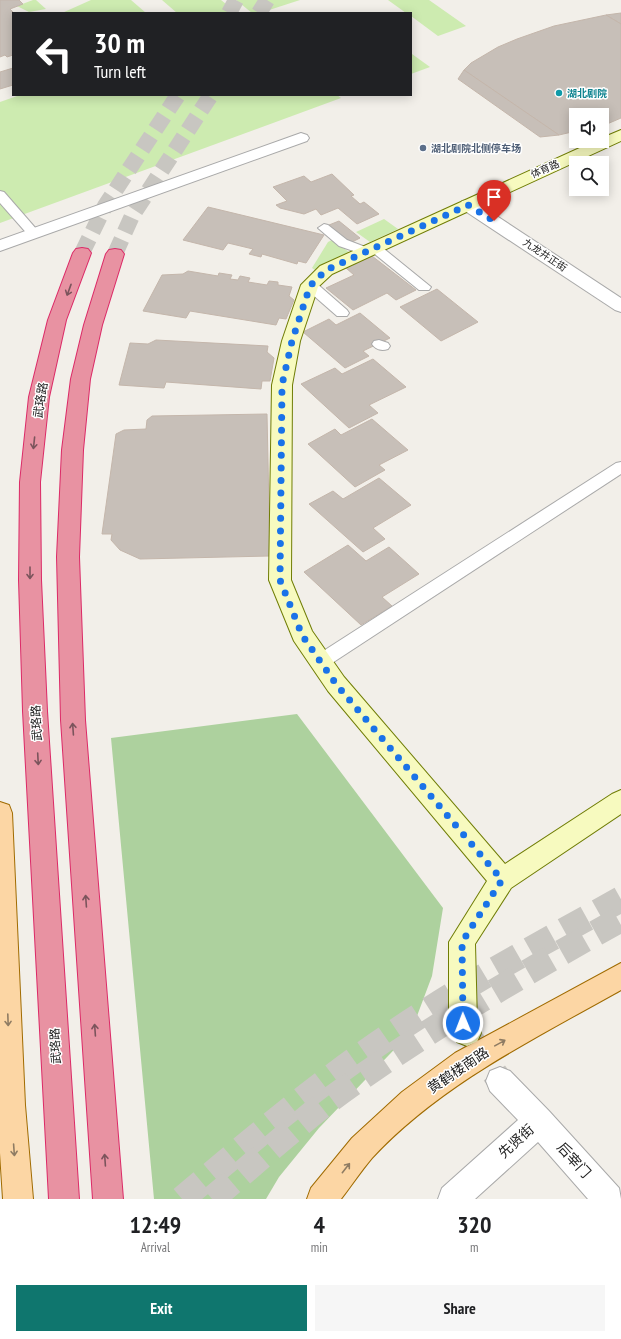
<!DOCTYPE html>
<html lang="en">
<head>
<meta charset="utf-8">
<style>
  body { margin:0; font-family:"PT Sans Narrow","Noto Sans SC",sans-serif; background:#f6f6f6; color:#202124; height:100vh; display:flex; flex-direction:column; font-size:15px; white-space:nowrap }
  * { box-sizing:border-box; margin:0 }
  p { font-size:13px; color:#757577 }
  .icon { flex:none; width:22px; height:22px; fill:none; stroke:currentColor; stroke-width:2; stroke-linecap:round; stroke-linejoin:round }
  .map { position:relative; height:1199px; overflow:hidden }
  .panel { display:flex; flex-direction:column; background:#fff; flex:1 }
  .panel>* { flex:none }
  .top-card { position:absolute; left:12px; top:12px; width:400px; height:84px; border-radius:0px; box-shadow:0 2px 10px #0003; background:#202124; color:#fff; overflow:hidden }
  .buttons { position:absolute; left:569px; top:108px; display:grid; gap:8px }
  .buttons a { display:grid; place-items:center; width:40px; height:40px; border-radius:0px; background:#fff; box-shadow:0 2px 10px #0003; font-size:20px }
  .pin { position:absolute; display:grid; place-items:center; width:34px; height:34px; color:#fff; margin:-41px -17px; border-radius:50% 50% 50% 0; rotate:-45deg; box-shadow:0 0 4px #0007 }
  .pin .icon { rotate:45deg }
  .me { position:absolute; width:44px; margin:-22px; rotate:359deg; stroke-linejoin:round; filter:drop-shadow(0 0 3px #0008) }
  .turn { display:flex; align-items:center; gap:14px; height:84px; padding:0 16px; font-size:18px }
  .turn .icon { width:52px; height:52px; stroke-width:2.5 }
  .turn b { display:block; font-size:28px; line-height:34px }
  .eta { display:flex; justify-content:space-evenly; align-items:center; height:68px; text-align:center }
  .eta b { font-size:24px; font-weight:700; line-height:28px }
  .primary-button { display:flex; gap:8px; margin-top:auto; padding:8px 16px }
  .primary-button a { flex:1; height:46px; border-radius:0px; background:#0f766e; color:#fff; font-size:16px; font-weight:700; line-height:46px; text-align:center }
  .primary-button a+a { background:#f6f6f6; color:#202124 }
  .map>svg:first-child { display:block }
</style>
</head>
<body>
<div class="map">
<svg width="621" height="1199" viewBox="0 0 621 1199">
  <rect width="100%" height="100%" fill="#f2efe9"/>
  <g fill="#cdebb0">
    <path d="M33,0H36L46,9L29,12L17,6Z"/>
    <path d="M91,0H131L146,13H62Z"/>
    <path d="M162,0H221L237,13H177Z"/>
    <path d="M236,0H300L260,13H252Z"/>
    <path d="M388,0H429L466,26L438,36L411,16V13H406Z"/>
    <path d="M411,54H412L430,67L411,74Z"/>
    <path d="M20,95H337L341,98L0,223V102Z"/>
    <path d="M384,219L398,229L370,242L356,232Z"/>
    <path d="M332,240L349,252L315,270L312,268L328,242Z"/>
  </g>
  <path fill="#add19e" d="M297,714L443,908L432,976L411,1032L319,1128L279,1177L266,1199H154L111,738Z"/>
  <g fill="#c7bfb8" stroke="#c4b6ab">
    <path d="M0,0H19L23,4L10,9L14,13L13,55L7,57L5,55L0,57Z"/>
    <path d="M621,13V24L606,15Z"/>
    <path d="M606,15L621,24V118L607,124L602,125V115H576V131L559,135L464,70L471,63L498,47L517,39L554,26Z"/>
    <path d="M13,68V85L0,89V72Z"/>
    <path d="M464,70L559,135L540,137L458,79Z"/>
    <path d="M332,174L354,195L351,196L360,204L364,202L379,214L357,224L338,208L321,215L316,209L304,214L280,208L276,205L287,201L273,187L304,176L311,182Z"/>
    <path d="M208,207L324,235L306,263L298,261L297,264L262,254L261,257L249,254L253,249L228,243L223,250L183,240Z"/>
    <path d="M339,221L360,238L350,243L329,225Z"/>
    <path d="M372,256L416,290L396,300L387,293L353,310L326,288L354,275L346,268Z"/>
    <path d="M188,271L218,276L219,273L232,275L230,279L238,280L240,276L250,278L248,282L267,285L269,281L278,282V285L292,287L289,296L294,300L286,319L279,318L276,325L190,311L186,318L143,311L162,275L183,274Z"/>
    <path d="M437,289L478,322L441,341L400,307Z"/>
    <path d="M360,313L390,338L363,351L369,356L345,368L303,332L329,319L336,325Z"/>
    <path d="M156,340L268,346L267,352L274,358L270,381H262L261,389L166,382L164,388L119,385L130,343L148,344Z"/>
    <path d="M373,359L406,387L369,405L378,413L349,428L301,384L335,368L342,374Z"/>
    <path d="M267,414L270,556L140,559L120,550L111,540L112,534H102L116,434L124,430L146,429L147,420L152,416Z"/>
    <path d="M372,419L408,450L379,465L385,470L355,487L308,444L335,429L341,435Z"/>
    <path d="M379,478L411,505L373,528L385,539L363,552L309,504L333,491L343,499Z"/>
    <path d="M348,545L366,561L389,547L419,574L382,597L392,606L361,625L304,572Z"/>
  </g>
  <g fill="none" stroke-linecap="round" stroke-linejoin="round">
    <path stroke="#c8c6c1" stroke-width="26" stroke-dasharray="26 13" stroke-linecap="butt" d="M472,1041L500,1081"/>
    <g stroke="#c8c6c1" stroke-width="26" stroke-dasharray="26 13" stroke-linecap="butt">
      <path d="M182,1199C246,1145 310,1090 379,1043C456,989 539,945 621,899"/>
      <path d="M212,1199C249,1168 285,1135 323,1105C417,1035 519,976 621,919"/>
    </g>
    <g stroke="#c8c6c1" stroke-width="16" stroke-dasharray="16 8" stroke-linecap="butt">
      <path d="M229,13L236,0"/>
      <path d="M259,13L267,0"/>
      <path d="M82,253L105,206L178,95"/>
      <path d="M115,254L132,216L211,95"/>
    </g>
    <g stroke="#a9a9a9" stroke-width="2">
      <g id="lane">
        <path d="M0,191L4,192L38,231L40,234L38,237H30L0,203Z"/>
        <path d="M324,224L328,225L347,240L368,248L370,244H378L431,287L429,290H419L371,251L365,255L339,246L318,228Z"/>
        <path d="M310,281L315,282L347,310L349,313L347,316H337L305,288L303,285L305,282Z"/>
        <path d="M379,340L388,343L390,346L388,349C382,351 376,350 372,344L374,341Z"/>
        <path d="M621,462V474L326,667L320,669L314,667L312,662L314,657L616,463Z"/>
      </g>
    </g>
    <g stroke="#a9a9a9" stroke-width="2">
      <g id="street">
        <path d="M301,133L307,135L309,138L307,141L0,251V240Z"/>
        <path d="M468,200L474,201L621,298V312L615,310L462,209L460,205L462,201Z"/>
        <path d="M500,1067L510,1071L549,1111L619,1188L621,1199H588L538,1142L475,1199H438L442,1188L518,1120L490,1091L486,1081L490,1071Z"/>
      </g>
    </g>
    <g stroke="#707d05" stroke-width="2">
      <path id="secondary" d="M621,130V141L332,274L318,287L300,341L292,385L291,580L312,631L344,677L505,864L612,794L621,790V814L511,888L475,944L477,1023L481,1033L477,1042L467,1046L457,1042L449,1023V942L487,881L328,691L294,641L269,580L272,385L282,341L301,285L320,266L595,141H602V138Z"/>
    </g>
    <g stroke="#a06b00" stroke-width="2">
      <g id="primary">
        <path d="M0,802L9,805L12,813L25,1105L33,1199H3L0,1153Z"/>
        <path d="M621,963V990C534,1039 441,1084 372,1158C361,1171 351,1186 341,1199H307L311,1188L352,1138L402,1092L455,1053Z"/>
      </g>
    </g>
    <g stroke="#dc2a67" stroke-width="2">
      <g id="highway">
        <path d="M82,248L88,249L91,253L66,320L49,397L40,482L41,580L47,711L79,1199H49L23,711L19,580L20,482L29,397L48,320L73,253L76,249Z"/>
        <path d="M115,249L121,250L124,254L102,325L90,379L83,450L79,557L85,720L123,1199H93L61,720L57,557L62,450L71,379L84,325L106,254L109,250Z"/>
      </g>
    </g>
    <use href="#lane" fill="#fff" fill-rule="evenodd"/>
    <use href="#street" fill="#fff" fill-rule="evenodd"/>
    <use href="#secondary" fill="#f7fabf" fill-rule="evenodd"/>
    <use href="#primary" fill="#fcd6a4" fill-rule="evenodd"/>
    <use href="#highway" fill="#e892a2" fill-rule="evenodd"/>
  </g>
  <defs><path id="oneway-shaft" d="M-6 0H5M1.5-3L5.5 0L1.5 3" fill="none" stroke-width="1.6" stroke-linecap="round" stroke-linejoin="round"/></defs>
  <g stroke="#7b545c">
    <use href="#oneway-shaft" transform="translate(69 290) rotate(110)"/>
    <use href="#oneway-shaft" transform="translate(34 443) rotate(96)"/>
    <use href="#oneway-shaft" transform="translate(30 573) rotate(90)"/>
    <use href="#oneway-shaft" transform="translate(73 729) rotate(-94)"/>
    <use href="#oneway-shaft" transform="translate(38 759) rotate(87)"/>
    <use href="#oneway-shaft" transform="translate(86 901) rotate(-94)"/>
    <use href="#oneway-shaft" transform="translate(95 1030) rotate(-94)"/>
    <use href="#oneway-shaft" transform="translate(105 1160) rotate(-94)"/>
  </g>
  <g stroke="#8f7c63">
    <use href="#oneway-shaft" transform="translate(8 1020) rotate(88)"/>
    <use href="#oneway-shaft" transform="translate(500 1043) rotate(-29)"/>
    <use href="#oneway-shaft" transform="translate(14 1150) rotate(86)"/>
    <use href="#oneway-shaft" transform="translate(346 1168) rotate(-52)"/>
  </g>
  <g fill="none" stroke-linecap="round" stroke-linejoin="round">
    <path stroke="#1a73e8" stroke-width="7" stroke-dasharray="0 12.6" d="M463,1023L462,942L502,880L336,684L302,635L280,580L282,385L292,341L310,286L326,270L468,205L494,221"/>
  </g>
  <circle fill="#0f9aa8" stroke="#fff" stroke-width="1.5" cx="559" cy="93" r="4"/>
  <circle fill="#5c6f8a" stroke="#fff" stroke-width="1.5" cx="423" cy="148" r="4"/>
  <g text-anchor="middle" dominant-baseline="central" stroke-width="3" stroke-linejoin="round" paint-order="stroke">
    <g font-size="10" font-weight="bold" fill="#0d838f" stroke="#fff" text-anchor="start">
      <text x="567" y="93">湖北剧院</text>
    </g>
    <g font-size="10" font-weight="bold" fill="#4e5e75" stroke="#fff" text-anchor="start">
      <text x="431" y="148">湖北剧院北侧停车场</text>
    </g>
    <g font-size="10" fill="#222" stroke="#fff">
      <text transform="translate(545 169) rotate(-24)">体育路</text>
      <text transform="translate(545 255) rotate(34)">九龙井正街</text>
    </g>
    <g font-size="12" fill="#222" stroke="#fff">
      <text transform="translate(40 400) rotate(-81)">武珞路</text>
      <text transform="translate(36 723) rotate(-93)">武珞路</text>
      <text transform="translate(55 1046) rotate(-93)">武珞路</text>
    </g>
    <g font-size="14" fill="#222" stroke="#fff">
      <text transform="translate(458 1070) rotate(-34)">黄鹤楼南路</text>
      <text transform="translate(516 1141) rotate(-42)">先贤街</text>
      <text transform="translate(574 1160) rotate(48)">后宰门</text>
    </g>
  </g>
</svg>
<div class="buttons">
<a><svg class="icon" aria-label="sound" viewBox="0 0 24 24"><path d="M4 9h4l5-4v14l-5-4H4zM17 9q2 3 0 6"/></svg></a>
<a><svg class="icon" aria-label="search" viewBox="0 0 24 24"><circle cx="10" cy="10" r="6"/><path d="M15 15l6 6"/></svg></a>
</div>
<div class="pin" style="left:494px;top:221px;background:#d93025"><svg class="icon" aria-label="arrive" viewBox="0 0 24 24"><path d="M6 21V4h12l-3 4 3 4H6"/></svg></div>
<svg class="me" style="left:463px;top:1023px" viewBox="-20 -20 40 40"><circle r="17" fill="#1a73e8" stroke="#fff" stroke-width="3"/><path d="M0-11L8 9 0 5-8 9z" fill="#fff"/></svg>
<div class="top-card">
<div class="turn"><svg class="icon" aria-label="left" viewBox="0 0 24 24"><path d="M17 20v-9H6M10 6l-5 5 5 5"/></svg><div><b>30 m</b>Turn left</div></div>
</div>
</div>
<section class="panel">
<div class="eta">
<div><b>12:49</b><p>Arrival</p></div>
<div><b>4</b><p>min</p></div>
<div><b>320</b><p>m</p></div>
</div>
<div class="primary-button"><a>Exit</a><a>Share</a></div>
</section>
</body>
</html>
